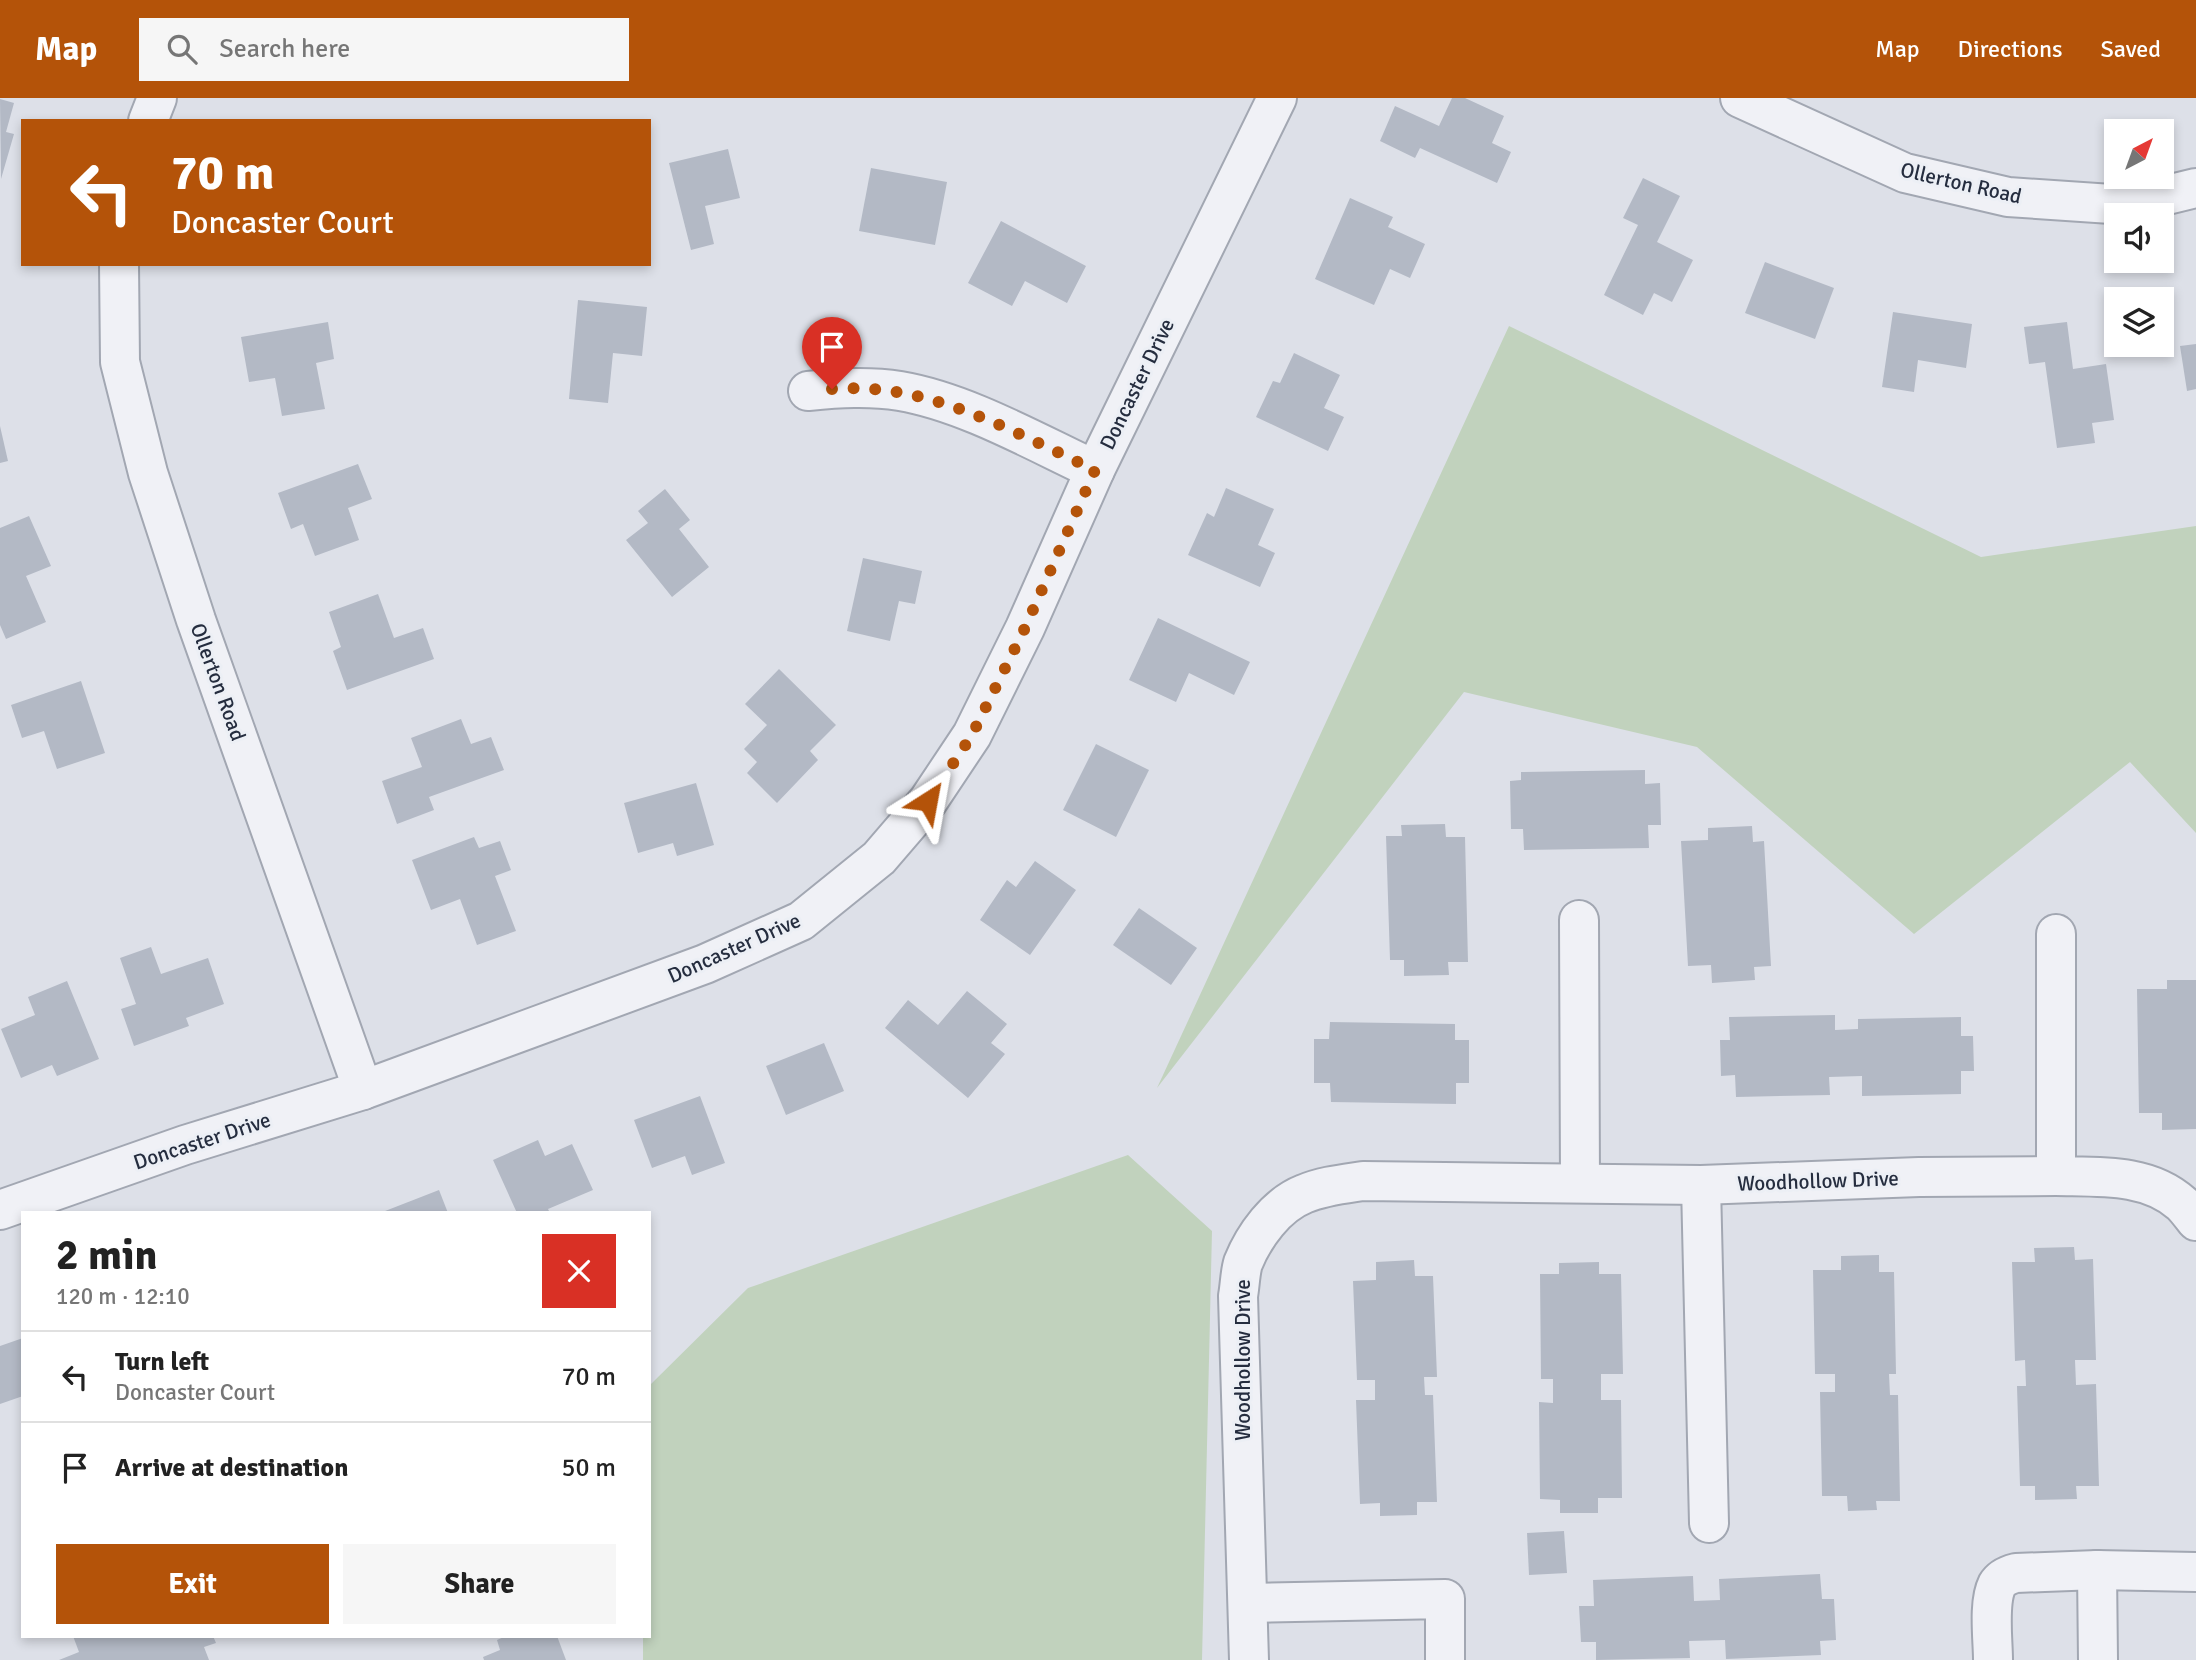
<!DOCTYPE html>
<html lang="en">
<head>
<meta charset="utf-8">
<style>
  body { margin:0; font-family:Signika,sans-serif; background:#f6f6f6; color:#222; height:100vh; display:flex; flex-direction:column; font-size:26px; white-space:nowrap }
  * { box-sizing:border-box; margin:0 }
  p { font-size:23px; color:#767676 }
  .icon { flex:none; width:38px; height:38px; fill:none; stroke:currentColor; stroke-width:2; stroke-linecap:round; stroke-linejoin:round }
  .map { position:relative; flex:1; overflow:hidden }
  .drawer { position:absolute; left:21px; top:1113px; width:630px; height:427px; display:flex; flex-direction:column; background:#fff; border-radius:0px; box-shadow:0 4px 10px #0003 }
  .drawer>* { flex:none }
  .guide { position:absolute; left:21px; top:21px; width:630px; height:147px; border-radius:0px; box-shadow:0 4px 10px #0003; background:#b45309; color:#fff; overflow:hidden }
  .needle { width:46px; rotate:41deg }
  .fabs { position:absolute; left:2104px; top:21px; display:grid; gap:14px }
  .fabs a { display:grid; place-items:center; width:70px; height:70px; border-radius:0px; background:#fff; box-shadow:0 4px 10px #0003; font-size:35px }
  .pin { position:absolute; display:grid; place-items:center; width:60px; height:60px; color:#fff; margin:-72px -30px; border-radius:50% 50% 50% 0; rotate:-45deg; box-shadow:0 0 7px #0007 }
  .pin .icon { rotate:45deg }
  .me { position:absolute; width:77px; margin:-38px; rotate:34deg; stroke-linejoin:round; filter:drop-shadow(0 0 5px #0008) }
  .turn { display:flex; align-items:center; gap:24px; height:147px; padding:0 35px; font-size:32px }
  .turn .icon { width:91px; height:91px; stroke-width:2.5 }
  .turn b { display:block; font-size:49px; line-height:60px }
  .round { display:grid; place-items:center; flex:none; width:74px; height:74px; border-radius:0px; background:#f6f6f6 }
  .head { display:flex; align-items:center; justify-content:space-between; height:119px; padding:0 35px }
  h1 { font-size:42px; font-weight:700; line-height:52px }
  .action { display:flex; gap:14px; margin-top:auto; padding:14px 35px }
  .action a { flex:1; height:80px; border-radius:0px; background:#b45309; color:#fff; font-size:28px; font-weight:700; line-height:80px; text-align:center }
  .action a+a { background:#f6f6f6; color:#222 }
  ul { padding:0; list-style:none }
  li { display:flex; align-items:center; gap:21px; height:91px; padding:0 35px; border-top:2px solid #e0e0e0 }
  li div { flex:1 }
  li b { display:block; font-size:26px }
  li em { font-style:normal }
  header { display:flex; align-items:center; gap:42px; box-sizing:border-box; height:98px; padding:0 35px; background:#b45309; color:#fff }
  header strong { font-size:33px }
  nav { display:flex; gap:38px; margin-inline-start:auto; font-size:24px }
  .search { width:490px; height:63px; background:#f6f6f6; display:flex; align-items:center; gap:18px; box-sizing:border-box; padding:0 24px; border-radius:0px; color:#767676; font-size:26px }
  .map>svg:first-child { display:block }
</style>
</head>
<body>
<header>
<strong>Map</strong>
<div class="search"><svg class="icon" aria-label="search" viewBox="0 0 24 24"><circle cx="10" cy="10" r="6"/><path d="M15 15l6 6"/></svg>Search here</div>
<nav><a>Map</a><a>Directions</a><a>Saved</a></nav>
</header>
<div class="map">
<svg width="2196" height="1562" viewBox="0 0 2196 1562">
  <rect width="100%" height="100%" fill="#dde0e8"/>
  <g fill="#c1d2bd">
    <path d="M1509,228L1981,459L2196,428V735L2130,664L1914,836L1697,649L1464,594L1157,990Z"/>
    <path d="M1128,1057L1212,1133L1202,1562H643V1538H649V1288L748,1190Z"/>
  </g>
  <g fill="#b3b9c5">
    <path d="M1452,0H1465L1504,18L1492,45L1511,54L1497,85L1420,50L1415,60L1380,43L1395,8L1439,28Z"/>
    <path d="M0,1L14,5L6,34L14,36L1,81Z"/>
    <path d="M728,51L740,100L705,108L714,146L691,152L669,65Z"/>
    <path d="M871,70L947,84L935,147L859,133Z"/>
    <path d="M1643,80L1680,98L1657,144L1693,162L1672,204L1654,195L1643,217L1604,197L1638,127L1623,120Z"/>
    <path d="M1350,100L1393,119L1388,129L1425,146L1410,180L1390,171L1374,207L1315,181Z"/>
    <path d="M1001,123L1086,168L1067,205L1025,183L1012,208L968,185Z"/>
    <path d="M1765,164L1834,190L1815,241L1745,215Z"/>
    <path d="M578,202L647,209L642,258L613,255L608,305L569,301Z"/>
    <path d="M1893,214L1972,226L1966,270L1918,262L1914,294L1882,289Z"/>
    <path d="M328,224L334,261L316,265L325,311L282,318L275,280L249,284L241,239Z"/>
    <path d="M2067,224L2073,271L2106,266L2114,322L2092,325L2095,345L2057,350L2045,264L2029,266L2024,229Z"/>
    <path d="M2196,246V291L2187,293L2180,248Z"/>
    <path d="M1294,255L1340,277L1324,310L1344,319L1328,353L1256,319L1273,283L1280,285Z"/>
    <path d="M0,328L8,363L0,365Z"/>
    <path d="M358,366L372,401L348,410L359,442L315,458L303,426L291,431L278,395Z"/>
    <path d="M1226,390L1274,411L1258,447L1275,455L1260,489L1188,457L1207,415L1214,419Z"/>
    <path d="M665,391L690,422L679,431L709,469L672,499L626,442L648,425L638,413Z"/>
    <path d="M29,418L51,468L26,478L46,524L6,541L0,527V430Z"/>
    <path d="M863,460L922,473L915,506L899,503L890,543L847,533Z"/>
    <path d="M378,496L394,540L423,530L434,561L347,592L333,553L341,549L329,514Z"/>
    <path d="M1158,520L1250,564L1234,597L1189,575L1176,604L1129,582Z"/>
    <path d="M779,571L836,627L810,653L818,662L777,705L747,675L757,664L744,651L767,627L745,606Z"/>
    <path d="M81,583L105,655L57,671L44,633L22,640L11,607Z"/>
    <path d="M461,621L471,646L491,639L504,672L429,699L434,712L397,726L382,683L422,669L411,640Z"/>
    <path d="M1096,646L1149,672L1116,739L1063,712Z"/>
    <path d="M1645,672V686L1660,685L1661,727H1648L1649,750L1524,752L1523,731H1511L1510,683L1521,682V674Z"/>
    <path d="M696,685L714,747L677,758L673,745L638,755L624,705Z"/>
    <path d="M1445,726L1446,739H1465L1468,864H1448L1449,877L1404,878V862H1390L1386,738H1402L1401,727Z"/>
    <path d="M1752,728L1753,744L1764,743L1771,868L1754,869L1755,882L1712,885L1711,867L1688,868L1681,743L1708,742V730Z"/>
    <path d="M474,739L479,750L500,743L511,772L495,778L516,833L477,847L460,801L431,812L412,762Z"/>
    <path d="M1035,763L1076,792L1030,857L980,822L1007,782L1016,789Z"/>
    <path d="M1139,810L1197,850L1171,887L1113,847Z"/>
    <path d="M151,849L161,876L208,860L224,906L186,920L189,928L134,948L121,911L136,906L120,860Z"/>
    <path d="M2167,882H2196V1031L2162,1032V1015H2139L2137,891H2167Z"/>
    <path d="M67,883L99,961L57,978L52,967L21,980L1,931L35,917L28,899Z"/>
    <path d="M967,893L1007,926L991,945L1005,956L968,1000L885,930L908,902L938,927Z"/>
    <path d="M1835,917V932L1858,931V921L1961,919V938H1973L1974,973H1961V996L1862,998V978L1829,979L1830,997L1736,999L1735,977L1721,978L1720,942H1730L1729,919Z"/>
    <path d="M1330,924L1455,926V942H1469V985H1456V1006L1331,1004L1330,985H1314V941H1329Z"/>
    <path d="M824,945L844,993L786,1017L766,968Z"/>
    <path d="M700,998L725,1065L692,1077L685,1058L652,1070L634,1022Z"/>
    <path d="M538,1042L545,1058L572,1046L593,1092L548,1111L550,1115H517L493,1062Z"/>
    <path d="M439,1092L448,1115H380Z"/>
    <path d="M2074,1149L2075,1162L2093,1161L2096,1262H2075L2076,1287L2096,1286L2099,1388H2076L2077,1401L2035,1402V1388H2020L2017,1288H2026L2025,1262L2015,1263L2012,1164H2035L2034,1150Z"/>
    <path d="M1879,1157V1174H1894L1896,1276H1889L1890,1297H1898L1900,1403H1876L1877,1412L1848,1413L1847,1398H1822L1820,1294H1835V1276H1815L1813,1172H1841V1158Z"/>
    <path d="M1414,1162L1415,1178H1433L1437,1279H1424L1425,1297H1433L1437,1404H1417V1417L1380,1418V1405L1360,1406L1356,1302H1375V1282H1357L1353,1183L1376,1182V1164Z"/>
    <path d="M1599,1164V1176H1621L1623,1276H1601V1302H1621L1622,1400H1598V1415H1560V1402L1540,1401L1539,1304L1553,1305V1281H1541L1540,1176H1559V1165Z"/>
    <path d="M23,1240V1298L0,1306V1248Z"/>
    <path d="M1564,1433L1567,1475L1529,1477L1527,1435Z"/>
    <path d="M1820,1476L1822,1501H1834L1836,1542L1820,1543L1821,1557L1726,1561L1725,1542L1689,1543L1690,1560L1596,1562V1544H1581L1579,1508H1594L1593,1482L1693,1478L1694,1503L1720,1502L1719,1481Z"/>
    <path d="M73,1538H213L216,1545L204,1549L209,1562H59L79,1554Z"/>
    <path d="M506,1538H557L566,1562H484L483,1559L500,1552L497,1542Z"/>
  </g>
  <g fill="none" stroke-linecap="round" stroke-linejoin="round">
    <g stroke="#a2a7b2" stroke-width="42">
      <g id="minor">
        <path d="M1740,0L1905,75L2008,99L2126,107L2196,90"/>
        <path d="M148,23L157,0"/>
        <path d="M119,166L120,264L148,375L196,522L363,992"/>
        <path d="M808,293C839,290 869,288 900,293C965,304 1035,344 1095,372"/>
        <path d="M1579,822L1580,1085"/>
        <path d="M2056,836V1078C2098,1079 2148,1075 2182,1106C2187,1111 2192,1118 2196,1123"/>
        <path d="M1701,1087L1709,1425"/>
        <path d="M0,1112L185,1047L363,992L705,866L801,823L879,760L928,703L972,637L1025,530L1095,372L1277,0"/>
        <path d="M2097,1472L2098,1562"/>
        <path d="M1248,1505L1445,1501V1562"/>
        <path d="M1249,1562L1238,1198C1240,1187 1240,1175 1243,1165C1254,1138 1276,1107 1304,1096C1323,1088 1343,1086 1363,1083L1701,1087L1919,1079L2056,1078"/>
        <path d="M1993,1562C1993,1542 1988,1505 1997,1487C2001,1480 2008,1477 2016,1475L2097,1472L2196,1474"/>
      </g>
    </g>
    <use href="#minor" stroke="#f0f1f6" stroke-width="38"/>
  </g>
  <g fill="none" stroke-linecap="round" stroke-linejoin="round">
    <path stroke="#b45309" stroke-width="12" stroke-dasharray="0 21.6" d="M832,291C927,283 1011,333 1095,372L1025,530L972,637L928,703"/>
  </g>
  <g text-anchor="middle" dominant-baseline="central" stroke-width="6" stroke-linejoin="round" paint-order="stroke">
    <g font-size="21" fill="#252d3f" stroke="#eceff5">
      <text transform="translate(1961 85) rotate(13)">Ollerton Road</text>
      <text transform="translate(1137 286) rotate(-64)">Doncaster Drive</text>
      <text transform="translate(218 584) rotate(70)">Ollerton Road</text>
      <text transform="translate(734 850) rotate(-24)">Doncaster Drive</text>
      <text transform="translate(202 1043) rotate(-18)">Doncaster Drive</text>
      <text transform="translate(1818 1083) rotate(-2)">Woodhollow Drive</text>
      <text transform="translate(1243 1262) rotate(-90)">Woodhollow Drive</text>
    </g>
  </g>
</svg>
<div class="fabs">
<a><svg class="needle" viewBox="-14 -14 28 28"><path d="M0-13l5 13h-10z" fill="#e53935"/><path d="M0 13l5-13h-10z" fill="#767676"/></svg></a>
<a><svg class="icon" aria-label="sound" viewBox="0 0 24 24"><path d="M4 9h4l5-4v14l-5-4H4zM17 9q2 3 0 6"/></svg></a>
<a><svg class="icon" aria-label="layers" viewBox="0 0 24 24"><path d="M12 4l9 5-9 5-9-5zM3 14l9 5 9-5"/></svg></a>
</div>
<div class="pin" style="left:832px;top:291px;background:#d93025"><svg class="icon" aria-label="arrive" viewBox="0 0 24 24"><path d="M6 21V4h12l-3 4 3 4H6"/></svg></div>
<svg class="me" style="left:928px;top:703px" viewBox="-20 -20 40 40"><path d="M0-17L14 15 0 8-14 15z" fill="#b45309" stroke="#fff" stroke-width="4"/></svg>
<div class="guide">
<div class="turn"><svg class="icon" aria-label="left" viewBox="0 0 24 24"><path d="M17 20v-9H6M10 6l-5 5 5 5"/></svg><div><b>70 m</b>Doncaster Court</div></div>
</div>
<section class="drawer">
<div class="head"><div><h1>2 min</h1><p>120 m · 12:10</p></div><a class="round" style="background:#d93025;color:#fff"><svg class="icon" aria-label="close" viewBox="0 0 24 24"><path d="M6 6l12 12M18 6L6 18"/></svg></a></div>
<ul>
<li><svg class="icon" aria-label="left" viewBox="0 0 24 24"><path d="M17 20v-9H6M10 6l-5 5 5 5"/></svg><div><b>Turn left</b><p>Doncaster Court</p></div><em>70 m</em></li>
<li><svg class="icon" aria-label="arrive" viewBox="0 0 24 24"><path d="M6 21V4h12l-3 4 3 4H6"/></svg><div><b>Arrive at destination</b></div><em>50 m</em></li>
</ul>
<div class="action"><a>Exit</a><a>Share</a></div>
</section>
</div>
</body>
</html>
